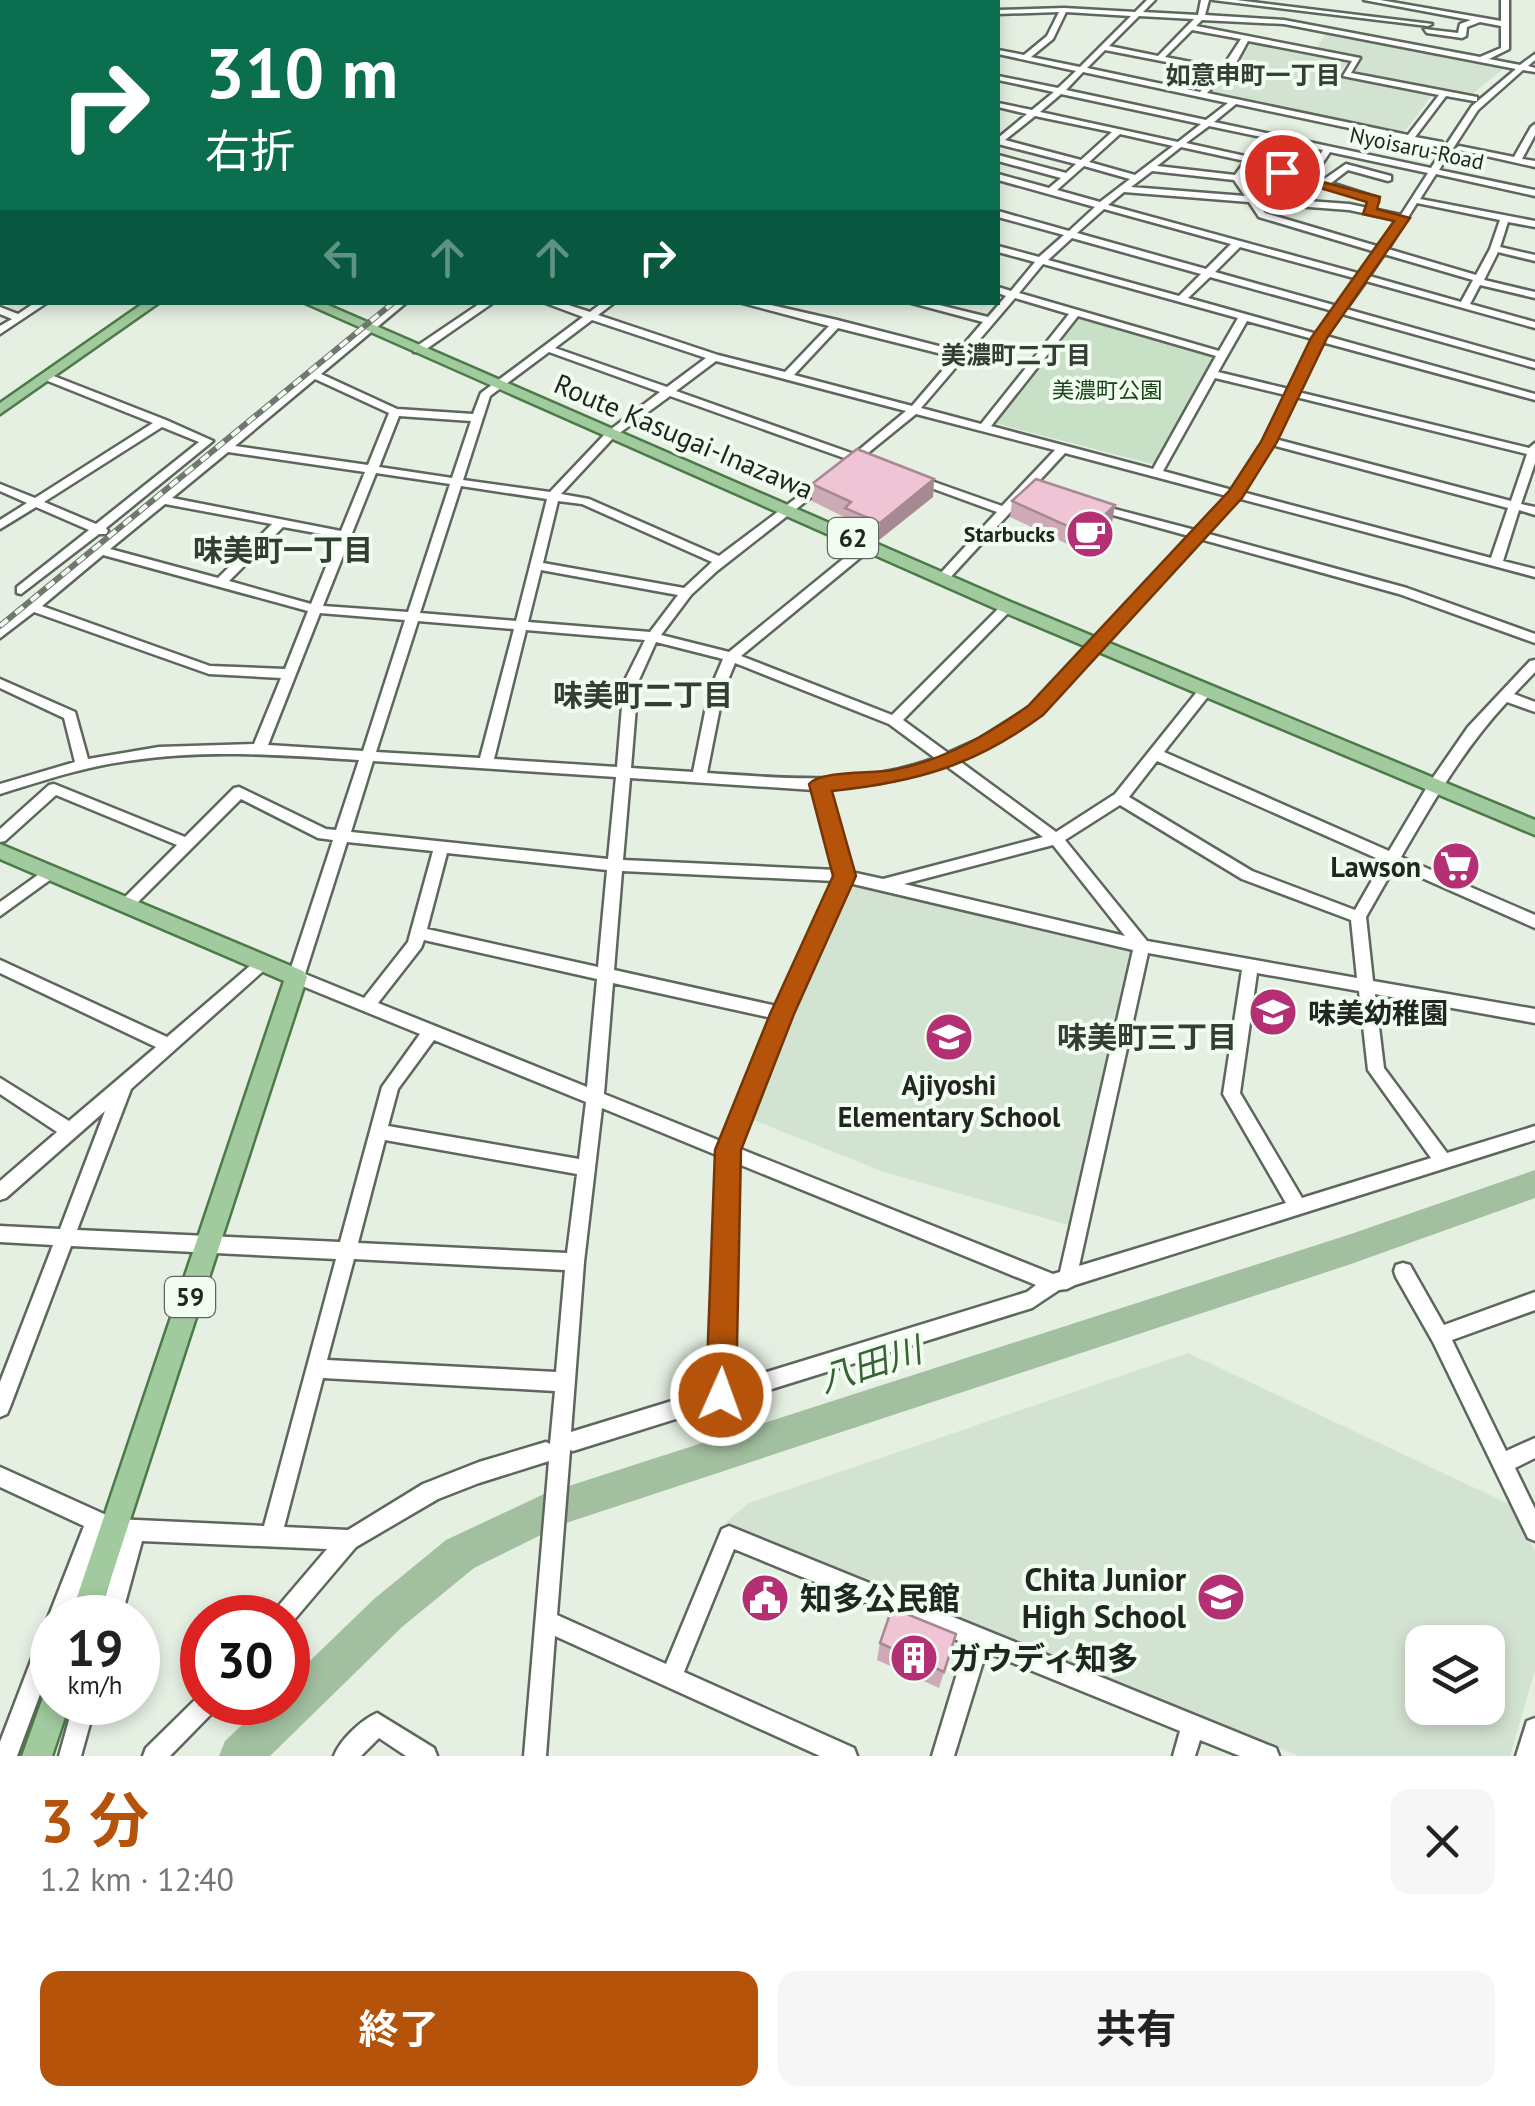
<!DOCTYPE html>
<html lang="ja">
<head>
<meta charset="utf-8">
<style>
  body { margin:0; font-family:"PT Sans","Noto Sans JP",sans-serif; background:#f6f6f6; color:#222; height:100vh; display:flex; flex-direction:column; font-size:38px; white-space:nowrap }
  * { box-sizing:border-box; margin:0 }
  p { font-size:32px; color:#767676 }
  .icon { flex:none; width:55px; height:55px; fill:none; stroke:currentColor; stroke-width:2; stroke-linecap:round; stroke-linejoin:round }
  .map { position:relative; height:1756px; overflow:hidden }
  .details { display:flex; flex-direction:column; background:#fff; flex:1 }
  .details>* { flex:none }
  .guide { position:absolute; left:0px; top:0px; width:1000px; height:305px; box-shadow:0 5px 15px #0003; background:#0b6e4f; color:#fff; overflow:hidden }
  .buttons { position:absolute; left:1405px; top:1625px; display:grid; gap:20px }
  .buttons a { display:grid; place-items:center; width:100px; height:100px; border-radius:20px; background:#fff; box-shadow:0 5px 15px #0003; font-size:50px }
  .speed { position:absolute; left:30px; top:1595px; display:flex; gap:20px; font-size:50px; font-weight:700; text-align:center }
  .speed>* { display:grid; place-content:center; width:130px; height:130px; border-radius:50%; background:#fff; box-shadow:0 5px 15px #0003; line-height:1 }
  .speed small { font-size:25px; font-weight:400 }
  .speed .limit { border:15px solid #d22; background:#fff; color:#111 }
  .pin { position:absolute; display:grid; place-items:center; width:85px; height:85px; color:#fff; margin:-42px; border:5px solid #fff; border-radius:50%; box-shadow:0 2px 10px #0007 }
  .me { position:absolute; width:110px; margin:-55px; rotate:2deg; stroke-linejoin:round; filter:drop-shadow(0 0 8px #0008) }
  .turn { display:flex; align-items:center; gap:35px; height:210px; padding:0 40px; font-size:45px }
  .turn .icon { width:130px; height:130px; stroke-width:2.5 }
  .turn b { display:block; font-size:70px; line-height:85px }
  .lanes { display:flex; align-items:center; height:95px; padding:0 40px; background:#0003; justify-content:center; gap:50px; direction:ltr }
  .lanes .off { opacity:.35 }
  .round { display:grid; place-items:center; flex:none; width:105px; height:105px; border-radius:20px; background:#f6f6f6 }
  .head { display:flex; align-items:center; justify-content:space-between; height:170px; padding:0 40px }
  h1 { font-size:60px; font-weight:700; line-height:75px; color:#b45309 }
  .action { display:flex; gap:20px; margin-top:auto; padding:20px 40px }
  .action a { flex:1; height:115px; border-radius:20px; background:#b45309; color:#fff; font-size:40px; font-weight:700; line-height:115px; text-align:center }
  .action a+a { background:#f6f6f6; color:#222 }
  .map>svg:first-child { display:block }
</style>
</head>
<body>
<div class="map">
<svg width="1535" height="1756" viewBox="0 0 1535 1756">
  <rect width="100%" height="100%" fill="#e5f0e3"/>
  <g fill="#d3e3d1" fill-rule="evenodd">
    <path d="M0,0H310L2,2V131Z"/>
    <path d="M1331,33L1501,65L1504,68L1470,96L1357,74L1353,72L1361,60L1316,49L1326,34Z"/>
    <path d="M1251,43L1344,61L1347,63L1338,75L1432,95L1405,131L1400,132L1215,94L1212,92L1240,62Z"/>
    <path d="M854,883L1129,949L1133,955L1068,1225L884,1172L751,1119L848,885Z"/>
    <path d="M1188,1353L1513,1506L1535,1551V1670L1510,1756H1298L725,1523L749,1503ZM1422,1642H1488V1708H1422Z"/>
  </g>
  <path fill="#c8e0c5" d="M1076,317L1216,357L1156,465L994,423Z"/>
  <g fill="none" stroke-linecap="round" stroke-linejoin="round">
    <path fill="#a2bf9f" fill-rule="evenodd" d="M1535,1170V1198L1351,1264L563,1524L474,1568L402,1627L270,1756H219L225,1741L266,1702H288V1682L374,1599L446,1540L544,1494L1351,1234Z"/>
    <path stroke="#aab4a9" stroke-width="98" d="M210,2L212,0"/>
    <g stroke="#5d675c" stroke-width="5">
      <g id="minor">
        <path d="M656,0H664L665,2H658Z"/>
        <path d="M683,0H741L737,2H681Z"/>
        <path d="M945,0H953L951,2H945Z"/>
        <path d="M1147,0H1155L1143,12L1198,15L1201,0H1209L1205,15L1284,20L1480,57L1501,48V26L1480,22L1467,27L1466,36L1462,38L1427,33L1424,29L1458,33L1460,24L1471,20L1364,0H1380L1501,21V0H1509V49L1489,59L1520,65L1535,54V60L1528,66L1535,68V72L1523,70L1478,110L1439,170L1535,190V196L1436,174L1420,199L1535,221V227L1508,222L1500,247L1535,255V261L1498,252L1484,280L1535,292V298L1480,285L1470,304L1535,322V328L1366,281L1346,309L1535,362V368L1342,314L1326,336L1535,394V400L1322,342L1298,392L1529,448L1535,443V463L1521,504L1535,507V515L1519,510L1503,561L1535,569V577L1237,498L1205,533L1407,588L1535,634V643L1399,594L1200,539L1040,713L988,746L958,760L1056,832L1115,794L1200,688L1205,687L1212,691L1210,694L1164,752L1389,851L1430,782L1468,727L1530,661L1535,660V672L1514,694L1535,702V712L1507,702C1464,748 1433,802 1401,857L1535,915V928L1395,866L1366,917L1373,981L1535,1009V1023L1375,994L1384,1068L1447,1153L1535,1126V1140L1075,1285L1067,1289L1059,1290L1032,1308L573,1451L570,1450L557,1615L666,1664L722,1529L729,1526L1276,1748L1279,1756H1240L1200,1740L1195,1756H1173L1180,1731L986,1652L954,1756H932L966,1644L734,1549L684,1672L854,1748L857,1756H820L555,1636L546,1756H524L549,1461L479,1483L438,1499L356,1547L288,1627V1618H272L275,1610L327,1549L142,1541L121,1618H99L122,1540L101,1534L70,1618H52V1662L17,1756H0V1742L44,1627L51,1625L48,1618L84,1526L0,1487V1467L115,1519L264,1526L336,1259L71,1246L10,1407L7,1414L0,1417V1382L53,1245L0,1242V1226L60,1229L105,1111L6,1198L0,1200V1181L57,1132L0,1094V1078L69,1121L156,1047L0,973V960L167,1037L257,960H269L271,964L131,1089L77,1230L340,1242L382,1087L420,1034L290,981L288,977L333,840L318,838L241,799L131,909H121L118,905L121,901L177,845L56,795L5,841L0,842V829L49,785L54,784L185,837L234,788L239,787L326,829L336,830L359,760C282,755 205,749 127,761C83,767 42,781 0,794V784L75,762L64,718L0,688V679L75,712L88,759L159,747L254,744L281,678L209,674L34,612L0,638V627L395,302H407L321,374L397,409L473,414L481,393L583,317L543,302H559L590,312L603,302H615L598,315L718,355L785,372L829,326L739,302H758L837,320L958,351L983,322L908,302H927L988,317L1006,296L998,293V287L1011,291L1035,262L998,252V246L1039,257L1064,235L998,217V211L1069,231L1095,207L998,180V174L1049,188L1061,178L998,161V155L1066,173L1076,164L998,144V138L1027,114L998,107V103L1032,110L1054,92L998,80V76L1058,88L1076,71L998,54V50L1024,55L1047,36L1059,12L998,14V10L1064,8L1135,12ZM1066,12L1131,16L1080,67L1031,57L1053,39ZM1139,16L1194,19L1158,56L1109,46ZM1202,20L1284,24L1516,69L1472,106L1431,168L1214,122L1236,104L1439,147L1443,144L1442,142L1415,137L1446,96L1474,101H1477V97L1351,73L1360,58L1196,26ZM1192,30L1241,39L1222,68L1165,57ZM1248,41L1352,61L1343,76L1439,95L1408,135L1207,93L1236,63ZM1105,50L1218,72L1200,92L1087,68ZM1083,72L1228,103L1206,120L1066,90ZM1061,94L1201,124L1178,142L1040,112ZM1035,116L1112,132L1081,160L1005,140ZM1209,126L1323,150L1316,160L1286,168L1254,158L1186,143ZM1120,134L1173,146L1135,175L1089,162ZM1181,147L1245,161L1235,175L1157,166ZM1330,152L1428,173L1401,215L1349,204L1254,197L1242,178L1253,163L1372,202H1378V198L1331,183L1348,170L1388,181L1391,180V176L1346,164L1323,180L1295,171L1322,164ZM1084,166L1130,179L1100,202L1057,190ZM1152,171L1234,180L1245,196L1131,187ZM1124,192L1249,202L1259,217L1376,252L1361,274L1108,205ZM1258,203L1349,210L1397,220L1380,247L1265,213ZM1417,203L1500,220L1490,249L1476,275L1388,249ZM1104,209L1231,244L1206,269L1077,233ZM1072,238L1201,274L1179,296L1048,260ZM1240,247L1358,279L1337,306L1215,272ZM1384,254L1473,280L1461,302L1369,276ZM1043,264L1238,318L1219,351L1019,293ZM1210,277L1333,311L1317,334L1188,298ZM1015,298L1069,314L981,424L921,408ZM1078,316L1216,356L1153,469L991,426ZM592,320L706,358L667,387L555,348ZM1247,321L1313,339L1289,389L1218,372ZM838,328L954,357L912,406L794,375ZM549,352L660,392L606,433L550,492L463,480L490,396ZM716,361L906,411L854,454L676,391ZM1215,378L1286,395L1263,441L1232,490L1163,471ZM315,379L389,413L368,465L235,446ZM670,396L847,459L843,463L849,466L857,462H865L867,460L863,457L916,414L1055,450L1002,506L920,477H912V481L997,512L938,576L936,579L942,583L946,582L1065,453L1227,496L1195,530L1099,505H1091V509L1189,536L1030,707L979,739L948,753L903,720L1011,610V604H1003L892,715L741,656L872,548V542H864L729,652L661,635L691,595L717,571L833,480L827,477L823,478L719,556L589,499L561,494L614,437ZM1296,397L1527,454L1511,501L1275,439ZM399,416L471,421L452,478L379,467ZM1272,445L1508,508L1491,558L1242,492ZM228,452L365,472L341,531L172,498ZM376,473L450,484L408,612L323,606ZM461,486L547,499L516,621L420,613ZM558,501L582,504L712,562L684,588L543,563ZM165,504L272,524L218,578L110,549ZM283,527L338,537L311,604L229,581ZM103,555L308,611L285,669L210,666L42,606ZM541,570L678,595L650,632L528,622ZM320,613L405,620L363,751L268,745ZM418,621L514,629L480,758L376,752ZM526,630L645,640L624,682L617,767L494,759ZM656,642L723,659L709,692L693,772L631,768L638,682ZM735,663L889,724L935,758C860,787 786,778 707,773L723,692ZM373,761L616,777L608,859L351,832ZM1157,761L1383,861L1355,910L1252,871L1129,797ZM945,765L1043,837L883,879L851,872L828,789L880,783ZM630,778L814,790L836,870L623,860ZM1120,805L1242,879L1351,920L1357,978L1147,941L1065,840ZM347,842L433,851L408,942L364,998L305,974ZM1053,845L1125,936L904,884ZM447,853L607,870L598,967L427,929ZM622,871L835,881L777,1006L614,970ZM849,883L1133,950L1060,1272L1053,1274L738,1148L790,1014ZM424,940L597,979L587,1087L378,1003L421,948ZM1148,953L1242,970L1223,1094L1286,1203L1079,1266ZM1257,973L1359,991L1368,1070L1431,1158L1302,1198L1240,1093ZM613,983L772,1018L723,1142L604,1094ZM434,1040L586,1102L579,1159L388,1126L398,1089ZM602,1108L719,1156L711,1389L571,1432L584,1262ZM385,1140L577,1174L567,1253L358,1243ZM736,1163L1036,1285L1027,1292L731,1383ZM354,1259L565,1270L556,1372L327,1360ZM323,1378L555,1391L550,1444L546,1442L479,1462L423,1484L348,1530L284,1527Z"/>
        <path d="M1213,0H1236L1432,24L1428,26Z"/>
        <path d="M1535,124V135L1522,159L1535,161V167L1455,149L1459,146L1514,157L1531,127Z"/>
        <path d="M2,234V240L0,241V235Z"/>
        <path d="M0,266L2,267V274L0,273Z"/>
        <path d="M36,302H48L0,334V326L12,319L0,314V307L18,314Z"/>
        <path d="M482,302H494L422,352H414V348Z"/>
        <path d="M43,375H51L166,420L213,441L106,528L108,531L106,534H99L21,594L17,593V587L89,530L36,507L0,529V520L27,503L0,491V484L35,498L153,423L43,379ZM162,427L199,442L96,524L44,502Z"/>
        <path d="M49,867L56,873L54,877L0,916V902Z"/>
        <path d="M1403,1263L1410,1265L1444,1325L1535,1292V1310L1452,1340L1506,1451L1535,1438V1458L1515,1468L1535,1509V1541L1528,1538L1433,1342L1396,1277L1394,1271L1396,1265Z"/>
        <path d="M202,1693V1702H218L215,1710L170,1756H143L146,1748Z"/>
        <path d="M74,1702H96L81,1756H59Z"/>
        <path d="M377,1713L434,1748L437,1756H406L379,1738L361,1756H334C340,1740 361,1720 377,1713Z"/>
        <path d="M1535,1718V1756H1516L1527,1721Z"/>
      </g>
    </g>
    <g stroke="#4c7948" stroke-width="5">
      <g id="major">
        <rect x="0" y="200" width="2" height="8"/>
        <path d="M145,302H160L0,414V403Z"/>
        <path d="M303,302H321L1013,603L1535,820V835L1001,611Z"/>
        <path d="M0,844L303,971L307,977L98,1618H70L284,981L0,859Z"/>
        <path d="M52,1688V1702H70L52,1756H22L45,1692Z"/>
      </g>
    </g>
    <use href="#minor" fill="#fff" fill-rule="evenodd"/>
    <use href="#major" fill="#a1ca9e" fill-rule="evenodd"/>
    <g stroke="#70776f" stroke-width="6">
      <path id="rail" d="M0,626L394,302"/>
    </g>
    <use href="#rail" stroke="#f2fdf1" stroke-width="4" stroke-dasharray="10" stroke-linecap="butt"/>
  </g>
  <g fill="#cea9b6">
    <path d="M934,479L933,497L879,540L844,525V517L812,501V484Z"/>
    <path d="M1012,501L1115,505L1112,522L1082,551L1010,517Z"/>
    <path d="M956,1634L939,1688L877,1660L880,1643Z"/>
  </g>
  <g fill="#a78994">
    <path d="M934,479L933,497L879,540L880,523Z"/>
    <path d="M1115,505L1112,522L1082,551L1085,534Z"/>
  </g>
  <g fill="#efc4d4" stroke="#a78994" stroke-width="2.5">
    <path d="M857,449L934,479L880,523L845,508L851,502L812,484Z"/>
    <path d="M1036,479L1115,505L1085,534L1012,501Z"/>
    <path d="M892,1608L956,1634L944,1672L880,1643Z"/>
  </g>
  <path fill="#b45309" stroke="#753606" stroke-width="2.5" d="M1277,170L1380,197L1377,209L1410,218L1327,338L1277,442L1242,498L1043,715C974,766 916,782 832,791L856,876L794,1014L741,1150L736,1395L731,1405L721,1410L711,1405L706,1395L715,1150L770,1014L833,876L809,784C821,770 872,774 893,770C944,760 986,736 1028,706L1229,491L1261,442L1311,338L1394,221L1363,214L1367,202L1277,175Z"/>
  <defs>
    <g id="cafe-disc" transform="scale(2.5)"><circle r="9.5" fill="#b42f74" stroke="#f2fdf1"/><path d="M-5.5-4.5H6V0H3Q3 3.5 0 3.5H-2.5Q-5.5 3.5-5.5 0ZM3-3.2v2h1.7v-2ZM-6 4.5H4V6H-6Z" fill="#fff"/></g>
    <g id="supermarket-disc" transform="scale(2.5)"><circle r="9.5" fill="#b42f74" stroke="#f2fdf1"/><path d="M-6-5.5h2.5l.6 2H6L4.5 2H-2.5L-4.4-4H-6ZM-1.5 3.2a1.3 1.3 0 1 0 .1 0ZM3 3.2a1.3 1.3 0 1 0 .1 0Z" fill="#fff"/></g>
    <g id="school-disc" transform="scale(2.5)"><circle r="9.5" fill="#b42f74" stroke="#f2fdf1"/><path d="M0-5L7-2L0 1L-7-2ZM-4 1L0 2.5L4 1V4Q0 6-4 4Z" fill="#fff"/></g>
    <g id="civic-disc" transform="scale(2.5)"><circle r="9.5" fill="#b42f74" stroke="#f2fdf1"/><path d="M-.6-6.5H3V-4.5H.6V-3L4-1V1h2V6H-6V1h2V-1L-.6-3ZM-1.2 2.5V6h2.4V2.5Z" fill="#fff"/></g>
    <g id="building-disc" transform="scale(2.5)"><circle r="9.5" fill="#b42f74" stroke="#f2fdf1"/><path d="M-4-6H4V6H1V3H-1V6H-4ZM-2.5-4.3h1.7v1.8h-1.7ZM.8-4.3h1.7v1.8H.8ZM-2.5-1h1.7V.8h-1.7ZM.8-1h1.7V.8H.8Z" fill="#fff"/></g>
  </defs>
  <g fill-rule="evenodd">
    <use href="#cafe-disc" x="1090" y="534"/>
    <use href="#supermarket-disc" x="1456" y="866"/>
    <use href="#school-disc" x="1273" y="1012"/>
    <use href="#school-disc" x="949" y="1037"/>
    <use href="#school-disc" x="1221" y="1597"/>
    <use href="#civic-disc" x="765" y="1598"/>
    <use href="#building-disc" x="914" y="1658"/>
  </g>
  <g text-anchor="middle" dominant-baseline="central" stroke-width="8" stroke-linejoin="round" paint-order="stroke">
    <g font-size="22" fill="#222621" stroke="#f2fdf1">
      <text transform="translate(1417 148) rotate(12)">Nyoisaru-Road</text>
    </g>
    <g font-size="22" fill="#1a4217" stroke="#f2fdf1">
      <text x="1107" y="390">美濃町公園</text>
    </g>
    <g font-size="22" font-weight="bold" fill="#222621" stroke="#f2fdf1" text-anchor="end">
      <text x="1055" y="534">Starbucks</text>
    </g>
    <g font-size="25" font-weight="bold" fill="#353e34" stroke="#f2fdf1">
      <text x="1253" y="75">如意申町一丁目</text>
      <text x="1016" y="355">美濃町二丁目</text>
    </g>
    <g fill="#f2fdf1" stroke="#60665f" stroke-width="2.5">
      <rect x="828" y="518" width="50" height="40" rx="8"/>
      <rect x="165" y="1277" width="50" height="40" rx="8"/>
    </g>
    <g font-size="25" font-weight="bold" fill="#222621">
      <text x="853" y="538">62</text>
      <text x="190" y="1297">59</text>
    </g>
    <g font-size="28" fill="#222621" stroke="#f2fdf1">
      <text transform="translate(684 436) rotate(23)">Route Kasugai-Inazawa</text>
    </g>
    <g font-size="28" font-weight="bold" fill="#222621" stroke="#f2fdf1" text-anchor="end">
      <text x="1421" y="866">Lawson</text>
      <text x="1308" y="1012" text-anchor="start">味美幼稚園</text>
      <text x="949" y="1084" text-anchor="middle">Ajiyoshi<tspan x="949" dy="32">Elementary School</tspan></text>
    </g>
    <g font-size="30" font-weight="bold" fill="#353e34" stroke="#f2fdf1">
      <text x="283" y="549">味美町一丁目</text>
      <text x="643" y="694">味美町二丁目</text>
      <text x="1147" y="1036">味美町三丁目</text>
    </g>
    <g font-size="32" font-weight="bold" fill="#222621" stroke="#f2fdf1" text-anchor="start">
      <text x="1186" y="1579" text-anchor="end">Chita Junior<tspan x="1186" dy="37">High School</tspan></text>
      <text x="800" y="1598">知多公民館</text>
      <text x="949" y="1658">ガウディ知多</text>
    </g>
    <g font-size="35" font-style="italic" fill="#396236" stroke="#f2fdf1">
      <text transform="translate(870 1364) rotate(-18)">八田川</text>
    </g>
  </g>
</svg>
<div class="buttons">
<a><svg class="icon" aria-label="layers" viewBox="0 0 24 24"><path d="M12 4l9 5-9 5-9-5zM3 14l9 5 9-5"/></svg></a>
</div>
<div class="speed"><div>19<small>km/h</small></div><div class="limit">30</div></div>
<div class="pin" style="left:1282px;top:172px;background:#d93025"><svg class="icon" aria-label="arrive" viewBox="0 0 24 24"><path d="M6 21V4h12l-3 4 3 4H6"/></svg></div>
<svg class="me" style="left:721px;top:1395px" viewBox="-20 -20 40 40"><circle r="17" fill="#b45309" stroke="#fff" stroke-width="3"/><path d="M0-11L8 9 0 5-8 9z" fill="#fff"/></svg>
<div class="guide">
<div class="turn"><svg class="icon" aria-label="right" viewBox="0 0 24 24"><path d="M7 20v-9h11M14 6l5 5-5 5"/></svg><div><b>310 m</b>右折</div></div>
<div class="lanes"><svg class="icon off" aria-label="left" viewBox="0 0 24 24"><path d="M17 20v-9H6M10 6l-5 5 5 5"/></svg><svg class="icon off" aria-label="ahead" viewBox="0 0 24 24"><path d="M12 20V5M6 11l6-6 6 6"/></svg><svg class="icon off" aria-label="ahead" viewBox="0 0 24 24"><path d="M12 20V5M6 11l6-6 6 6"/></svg><svg class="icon" aria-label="right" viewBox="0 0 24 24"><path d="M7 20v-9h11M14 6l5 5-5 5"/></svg></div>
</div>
</div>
<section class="details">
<div class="head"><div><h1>3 分</h1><p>1.2 km · 12:40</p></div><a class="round"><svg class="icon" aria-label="close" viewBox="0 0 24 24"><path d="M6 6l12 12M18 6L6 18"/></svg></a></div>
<div class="action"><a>終了</a><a>共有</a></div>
</section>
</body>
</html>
